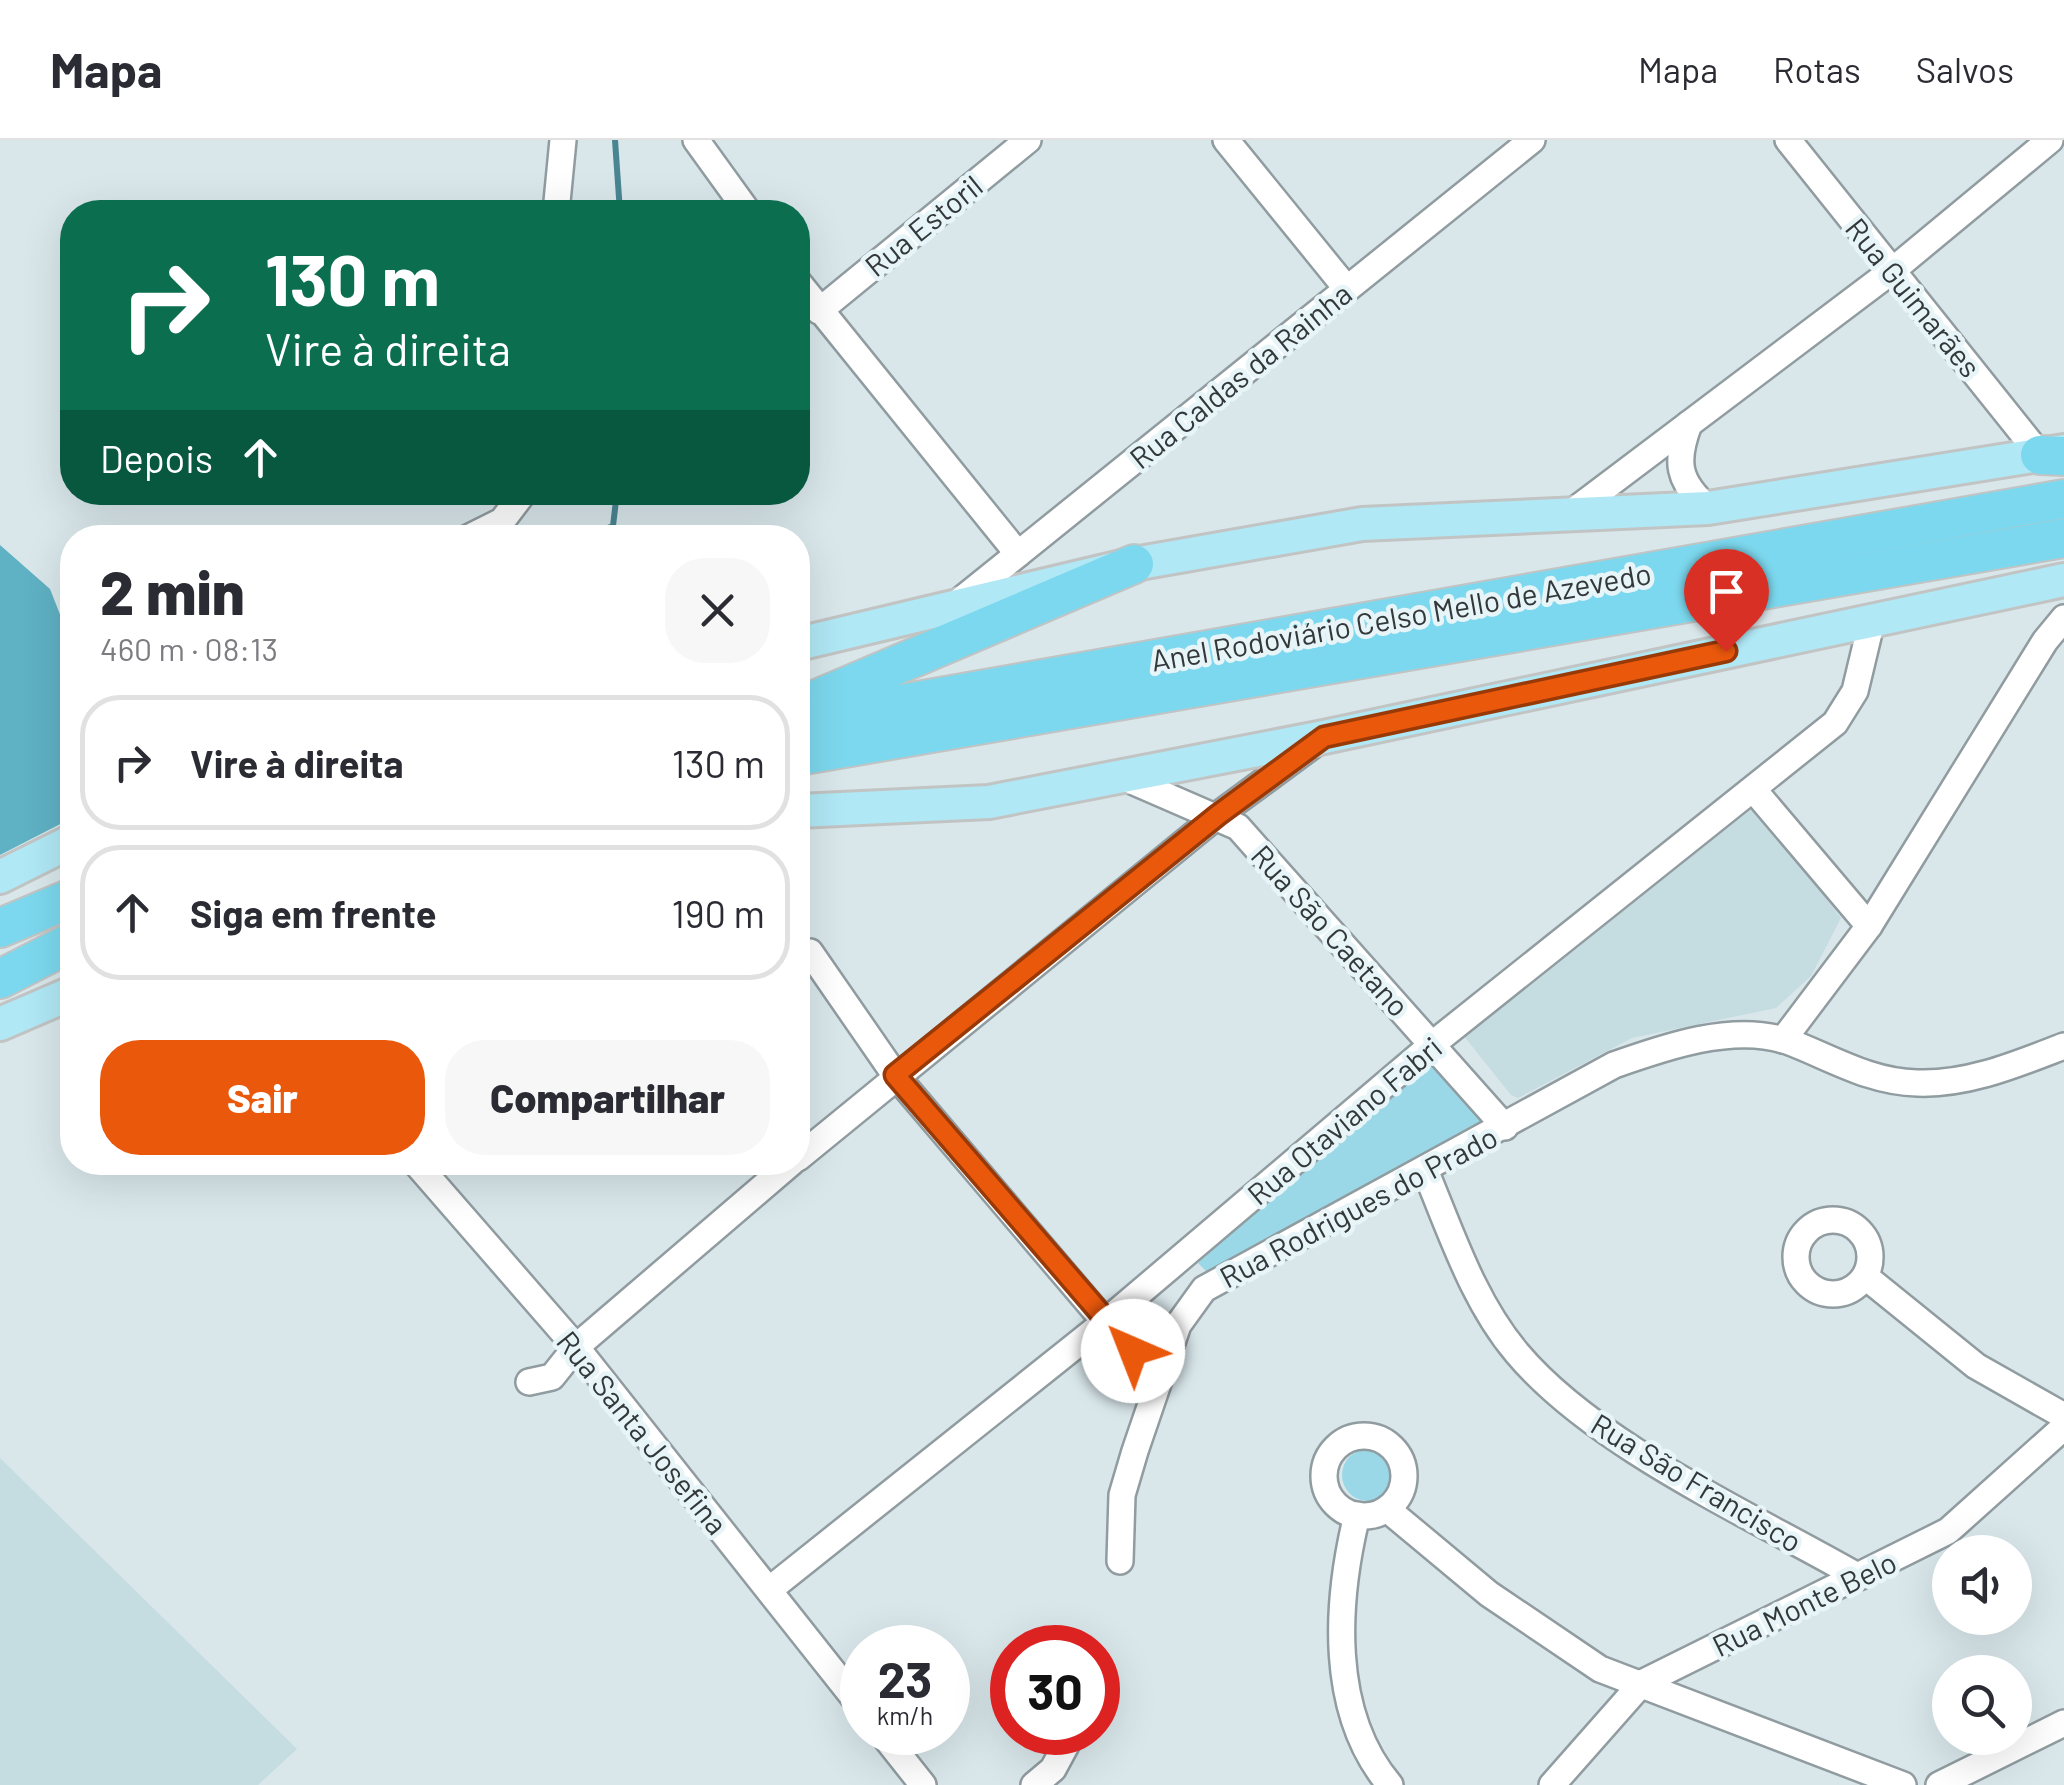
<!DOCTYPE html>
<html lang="pt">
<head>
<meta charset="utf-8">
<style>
  body { margin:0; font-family:Barlow,sans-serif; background:#f7f7f7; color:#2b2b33; height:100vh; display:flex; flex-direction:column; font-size:38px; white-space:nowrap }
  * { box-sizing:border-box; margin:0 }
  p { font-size:32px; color:#7c7c81 }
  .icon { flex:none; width:55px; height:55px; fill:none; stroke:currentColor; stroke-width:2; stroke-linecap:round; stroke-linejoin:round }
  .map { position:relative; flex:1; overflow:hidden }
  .drawer { position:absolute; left:60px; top:385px; width:750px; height:650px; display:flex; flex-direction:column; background:#fff; border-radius:40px; box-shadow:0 10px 40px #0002 }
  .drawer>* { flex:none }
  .banner { position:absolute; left:60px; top:60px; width:750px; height:305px; border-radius:40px; box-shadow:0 10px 40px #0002; background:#0b6e4f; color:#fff; overflow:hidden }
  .buttons { position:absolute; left:1932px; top:1395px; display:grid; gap:20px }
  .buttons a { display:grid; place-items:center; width:100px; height:100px; border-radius:50%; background:#fff; box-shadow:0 10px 40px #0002; font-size:50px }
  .speed { position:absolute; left:840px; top:1485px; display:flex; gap:20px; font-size:50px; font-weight:700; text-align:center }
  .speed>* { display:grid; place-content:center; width:130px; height:130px; border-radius:50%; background:#fff; box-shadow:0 10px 40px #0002; line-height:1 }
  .speed small { font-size:25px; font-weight:400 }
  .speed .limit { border:15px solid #d22; background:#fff; color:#111 }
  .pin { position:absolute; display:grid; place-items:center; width:85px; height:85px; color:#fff; margin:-102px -42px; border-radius:50% 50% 50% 0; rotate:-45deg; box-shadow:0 0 10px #0007 }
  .pin .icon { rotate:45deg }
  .me { position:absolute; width:110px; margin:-55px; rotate:316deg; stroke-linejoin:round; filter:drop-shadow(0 0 8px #0008) }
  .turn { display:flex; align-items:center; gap:35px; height:210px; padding:0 40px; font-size:45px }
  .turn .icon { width:130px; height:130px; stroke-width:2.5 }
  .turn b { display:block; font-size:70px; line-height:85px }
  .then { display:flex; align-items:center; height:95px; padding:0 40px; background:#0003; gap:20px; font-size:38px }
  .round { display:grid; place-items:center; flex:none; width:105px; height:105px; border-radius:40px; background:#f7f7f7 }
  .overview { display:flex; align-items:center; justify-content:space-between; height:170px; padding:0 40px }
  h1 { font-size:60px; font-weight:800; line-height:75px }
  .button { display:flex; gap:20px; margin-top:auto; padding:20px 40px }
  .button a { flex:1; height:115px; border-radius:40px; background:#ea580c; color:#fff; font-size:40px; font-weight:800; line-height:115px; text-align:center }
  .button a+a { background:#f7f7f7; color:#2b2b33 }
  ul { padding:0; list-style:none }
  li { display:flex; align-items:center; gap:30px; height:135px; margin:0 20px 15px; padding:0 20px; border:5px solid #e1e1e2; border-radius:40px }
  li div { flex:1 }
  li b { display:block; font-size:38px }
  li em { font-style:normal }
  header { display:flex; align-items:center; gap:60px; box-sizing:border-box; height:140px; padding:0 50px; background:#fff; border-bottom:2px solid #e1e1e2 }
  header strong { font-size:48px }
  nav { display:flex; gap:55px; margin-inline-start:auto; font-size:35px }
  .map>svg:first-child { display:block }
</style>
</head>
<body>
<header>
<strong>Mapa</strong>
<nav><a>Mapa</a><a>Rotas</a><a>Salvos</a></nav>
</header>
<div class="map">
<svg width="2064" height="1645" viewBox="0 0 2064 1645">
  <rect width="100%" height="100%" fill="#d9e7eb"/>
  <g fill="#c5dce1">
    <path d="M1749,670L1759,671L1841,778L1811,836L1776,868L1632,898L1518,958L1511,955L1463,895Z"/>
    <path d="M0,1318L297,1609L258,1645H0Z"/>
  </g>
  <g fill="#9ad8e7">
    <path d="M1427,917L1486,984L1207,1132L1198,1123Z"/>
    <circle cx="1368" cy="1335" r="26"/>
  </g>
  <path fill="#5fb1c4" d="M0,405L50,449L72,505V678L0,715Z"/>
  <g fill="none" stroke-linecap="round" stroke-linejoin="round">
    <g stroke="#498592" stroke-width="6">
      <path d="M615,0L620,72"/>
      <path d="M581,398L613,386L617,352"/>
    </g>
    <g stroke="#909ca0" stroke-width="30">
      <g id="minor">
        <path d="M696,0L748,72"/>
        <path d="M1226,0L1347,149"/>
        <path d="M1788,0L2040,315"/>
        <path d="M556,72L563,0"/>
        <path d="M798,142L1018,414"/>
        <path d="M819,171L1028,0"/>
        <path d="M1689,284C1675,321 1677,341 1708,368"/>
        <path d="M1567,376L1893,130L2050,0"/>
        <path d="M468,398L502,381L524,352"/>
        <path d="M956,464L1532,0"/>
        <path d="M1125,638L1238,687L1505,987"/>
        <path d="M1753,649L1869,786"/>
        <path d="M810,812L895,935L1105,1182L1133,1211L1163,1231"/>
        <path d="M1783,900L1869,786L2045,501L2064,478"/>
        <path d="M798,1018L1218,675L1320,600"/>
        <path d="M415,1022L576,1207L862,1568"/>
        <path d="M1425,1030C1451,1092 1473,1161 1517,1213C1595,1306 1753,1376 1859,1437"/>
        <circle cx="1833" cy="1117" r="37"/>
        <path d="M1866,1137L1976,1226L2064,1276"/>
        <path d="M529,1242L552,1237L576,1207L792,1022"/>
        <circle cx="1364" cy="1336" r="40"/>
        <path d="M1387,1369L1489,1454L1600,1529L1903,1645"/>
        <path d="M1357,1375C1336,1461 1328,1572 1390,1645"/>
        <path d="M1120,1421L1122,1355L1135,1311L1178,1185L1204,1149L1614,925C1665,907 1733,883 1787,901C1830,917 1869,942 1917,943C1968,945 2017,924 2064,906"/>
        <path d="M769,1450L1105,1182L1434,903L1835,583L1855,551L1872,480"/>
        <path d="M881,1592L923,1645"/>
        <path d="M1034,1645L1053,1629L1073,1592"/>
        <path d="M1552,1645L1642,1543L1948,1391L2064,1287"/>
        <path d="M1939,1645L2064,1583"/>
      </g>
    </g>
    <g stroke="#c2c4c4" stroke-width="38">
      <g id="major">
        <path d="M798,504L1134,424L1362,384L1708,368L2064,311"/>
        <path d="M798,671L989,662L1324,597L2064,440"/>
        <path d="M0,737L72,701"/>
        <path d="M0,884L72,853"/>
      </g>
    </g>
    <g stroke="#c2c4c4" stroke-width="42">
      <g id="highway">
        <path d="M2040,315L2064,316"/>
        <path d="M798,567L1134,424"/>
        <path d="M798,582L2064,359"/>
        <path d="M798,616L2064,398"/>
        <path d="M0,788L72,758"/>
        <path d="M0,839L72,802"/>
      </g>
    </g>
    <use href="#minor" stroke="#fff" stroke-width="25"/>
    <use href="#major" stroke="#b0e8f5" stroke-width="32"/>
    <use href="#highway" stroke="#7cd8ee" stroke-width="38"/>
  </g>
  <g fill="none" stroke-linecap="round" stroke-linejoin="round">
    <g stroke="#983908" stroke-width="25">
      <path id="route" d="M1133,1211L895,935L1218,675L1324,597L1726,511"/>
    </g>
    <use href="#route" stroke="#ea580c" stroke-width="18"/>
  </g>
  <g text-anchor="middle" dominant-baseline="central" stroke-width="9" stroke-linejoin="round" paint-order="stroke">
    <g font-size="30" fill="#33393a" stroke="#e7f4f8">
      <text transform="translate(923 85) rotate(-39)">Rua Estoril</text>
      <text transform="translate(1914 157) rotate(51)">Rua Guimarães</text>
      <text transform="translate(1240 235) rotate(-39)">Rua Caldas da Rainha</text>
      <text transform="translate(1401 476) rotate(-10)">Anel Rodoviário Celso Mello de Azevedo</text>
      <text transform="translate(1331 790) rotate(48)">Rua São Caetano</text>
      <text transform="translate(1344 980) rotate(-40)">Rua Otaviano Fabri</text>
      <text transform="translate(1358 1066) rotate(-28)">Rua Rodrigues do Prado</text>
      <text transform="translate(643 1292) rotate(51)">Rua Santa Josefina</text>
      <text transform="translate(1697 1342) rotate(31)">Rua São Francisco</text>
      <text transform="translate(1804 1463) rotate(-26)">Rua Monte Belo</text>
    </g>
  </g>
</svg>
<div class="buttons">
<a><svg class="icon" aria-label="sound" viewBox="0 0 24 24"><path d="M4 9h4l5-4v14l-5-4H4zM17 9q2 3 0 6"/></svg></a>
<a><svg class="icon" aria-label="search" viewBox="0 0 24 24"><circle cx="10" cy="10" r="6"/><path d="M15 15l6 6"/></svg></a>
</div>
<div class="speed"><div>23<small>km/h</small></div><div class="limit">30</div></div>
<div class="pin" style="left:1726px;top:511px;background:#d93025"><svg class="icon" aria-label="arrive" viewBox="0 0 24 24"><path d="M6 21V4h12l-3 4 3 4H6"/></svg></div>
<svg class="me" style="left:1133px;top:1211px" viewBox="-20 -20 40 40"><circle r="19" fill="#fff"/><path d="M0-13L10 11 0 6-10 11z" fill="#ea580c"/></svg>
<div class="banner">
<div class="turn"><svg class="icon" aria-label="right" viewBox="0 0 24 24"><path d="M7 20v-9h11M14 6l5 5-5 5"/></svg><div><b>130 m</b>Vire à direita</div></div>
<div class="then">Depois<svg class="icon" aria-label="ahead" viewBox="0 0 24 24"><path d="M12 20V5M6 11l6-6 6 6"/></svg></div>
</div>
<section class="drawer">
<div class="overview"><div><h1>2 min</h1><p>460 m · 08:13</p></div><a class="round"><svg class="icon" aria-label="close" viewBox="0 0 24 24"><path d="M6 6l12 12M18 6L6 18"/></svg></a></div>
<ul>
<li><svg class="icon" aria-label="right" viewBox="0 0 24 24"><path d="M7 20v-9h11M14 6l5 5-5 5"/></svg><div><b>Vire à direita</b></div><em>130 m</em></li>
<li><svg class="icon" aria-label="ahead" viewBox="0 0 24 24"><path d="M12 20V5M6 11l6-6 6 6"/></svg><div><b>Siga em frente</b></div><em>190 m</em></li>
</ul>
<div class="button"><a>Sair</a><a>Compartilhar</a></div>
</section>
</div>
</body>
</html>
